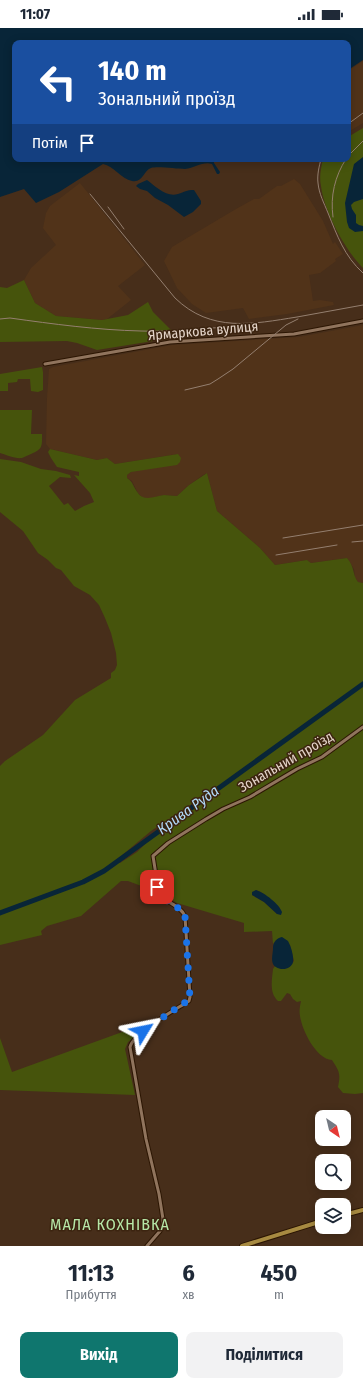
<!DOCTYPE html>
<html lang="uk">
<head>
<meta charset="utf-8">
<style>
  body { margin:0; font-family:"Fira Sans Condensed",sans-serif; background:#f2f2f3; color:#1f2937; height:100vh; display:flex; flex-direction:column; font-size:15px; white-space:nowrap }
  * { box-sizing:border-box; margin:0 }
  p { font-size:13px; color:#747a83 }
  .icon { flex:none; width:22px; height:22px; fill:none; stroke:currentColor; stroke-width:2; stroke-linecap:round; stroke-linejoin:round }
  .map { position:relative; height:1218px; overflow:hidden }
  .sheet { display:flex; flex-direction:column; background:#fff; flex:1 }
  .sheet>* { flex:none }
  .banner { position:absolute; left:12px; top:12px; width:339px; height:122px; border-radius:8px; box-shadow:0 2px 10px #0003; background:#1a4fa0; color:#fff; overflow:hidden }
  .needle { width:26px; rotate:145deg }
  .controls { position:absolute; left:315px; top:1082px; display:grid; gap:8px }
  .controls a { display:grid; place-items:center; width:36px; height:36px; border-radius:8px; background:#fff; box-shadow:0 2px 10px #0003; font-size:20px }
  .pin { position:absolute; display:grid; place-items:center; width:34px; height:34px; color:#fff; margin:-17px; border-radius:8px; box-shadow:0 2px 6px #0006 }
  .me { position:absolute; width:44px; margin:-22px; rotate:55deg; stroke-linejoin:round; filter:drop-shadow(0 0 3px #0008) }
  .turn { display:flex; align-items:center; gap:14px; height:84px; padding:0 20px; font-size:18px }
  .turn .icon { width:52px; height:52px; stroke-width:2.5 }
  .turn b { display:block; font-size:28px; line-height:34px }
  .then { display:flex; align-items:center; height:38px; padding:0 20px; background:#0003; gap:8px; font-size:15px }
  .eta { display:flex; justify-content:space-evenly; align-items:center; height:68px; text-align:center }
  .eta b { font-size:24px; font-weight:700; line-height:28px }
  .primary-button { display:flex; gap:8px; margin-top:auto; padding:8px 20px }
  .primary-button a { flex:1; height:46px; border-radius:8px; background:#0f766e; color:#fff; font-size:16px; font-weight:700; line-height:46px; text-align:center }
  .primary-button a+a { background:#f2f2f3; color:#1f2937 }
  .status { display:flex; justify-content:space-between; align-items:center; height:28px; padding:0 20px; background:#fff; direction:ltr }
  .status svg { height:11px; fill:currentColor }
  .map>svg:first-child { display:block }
</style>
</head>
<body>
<div class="status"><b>11:07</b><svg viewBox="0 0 49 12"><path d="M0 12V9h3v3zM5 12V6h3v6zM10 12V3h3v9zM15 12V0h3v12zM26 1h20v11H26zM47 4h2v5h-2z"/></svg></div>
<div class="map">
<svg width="363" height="1218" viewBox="0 0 363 1218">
  <rect width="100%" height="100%" fill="#472e1a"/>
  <g fill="#513319">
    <path d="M363,33V95L348,104V43Z"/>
    <path d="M294,151L300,156L323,193L333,216L335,214L343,226L335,231L336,233L320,245L309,247L313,273L320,272L333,274L334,277L287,286L249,291L243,280L206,285L192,276L177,260L164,233L172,219L236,181L254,171H259L277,158H281Z"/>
    <path d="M80,155L145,237L118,258L131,272L107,291L102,292L56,288L35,275L24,252L31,240L56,217L43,200L46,185L50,178Z"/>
    <path d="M363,297V555L358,554L355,550L354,541L347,530L311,535L307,532L275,537L260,520L217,483L207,445L203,447L189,457L177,468L164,467L152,470H143L138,465L132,453L127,450V447L131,444L178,426L115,436L107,430L97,432L50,421L46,416L47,370L49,341L53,339L172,317L299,309Z"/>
  </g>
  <g fill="#46540c" fill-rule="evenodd">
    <path d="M363,100V240C345,222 324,183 321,158C319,149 321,140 323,131H348V109Z"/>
    <path d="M24,252L35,275L56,288L102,292L128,287L148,274L153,284L178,309L97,322L77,315L67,313L0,314V259L7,260Z"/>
    <path d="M42,339L43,344V362L38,364L31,363L30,351H18L17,354L8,355V363H0V346Z"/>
    <path d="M0,382H32L31,406H42C42,418 43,421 31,426C28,427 25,429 22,430C15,431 7,427 0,425Z"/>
    <path d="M50,421L97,432L107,430L115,436L178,426L181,430L180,434L177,437L131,444L127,447V450C134,455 133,459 138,465C144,474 155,468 164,467C168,467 172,468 177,468L189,457L207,445L217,483L260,520L275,537L307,532L311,535L347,530C355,539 352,546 358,554L363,555V1065L355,1066L343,1065L338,1059C341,1045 339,1043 332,1032C316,1031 302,1002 300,988C299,983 300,978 301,973L297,974L293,971L290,966L287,965L281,973H278C269,965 272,952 273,941L275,938C284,943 289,941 294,933L290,917L276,912L273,916L272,903L244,904V895L177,875L160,865L128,853H121L81,888L47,898L41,903L42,907L0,917V738L5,733L43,707L75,672L111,650V645L115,642L117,637L116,625L111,605L105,590L99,577L90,567L74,558L61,542L56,540L48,532L38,525L23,503L0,484V431L21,434L41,441L56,443L70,447L71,450L60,449L49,458L64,477L68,475L75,483L84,478L94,474L90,465L74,447L79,448V444L57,439L51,430L48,424ZM199,771L201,776L149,812L137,824L120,835L115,833L151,803ZM256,862L261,864L280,880L277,886L264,874L252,867Z"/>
    <path d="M158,991L128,1014L125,1021L135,1067L0,1062V1010L12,1044Z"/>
  </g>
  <g fill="#082538">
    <path d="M0,0H363V32L348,42V15H15V131H214V135L220,144L219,146H217L212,136C203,133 195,140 185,141C177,141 158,138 151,140C143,143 143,155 132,153C121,151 114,138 103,136L59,164L36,175L24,161L0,169Z"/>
    <path d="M363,129V171L354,174L351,177L352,181L356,187V195L359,197L363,198V203L355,204L349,200L347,194L345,175L354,136Z"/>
    <path d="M147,152C155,158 167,170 178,166C185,164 186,162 194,162L201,173V176L193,184L184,189L168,177L155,170L147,163L140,161L136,158L138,156Z"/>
    <path d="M256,862C265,865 279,876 282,884L281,887L277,886L264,874L252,867V864Z"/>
    <path d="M282,909L288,913C291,918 294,929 293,934C291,943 277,943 273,936C271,931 273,925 273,920C273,914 277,910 282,909Z"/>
  </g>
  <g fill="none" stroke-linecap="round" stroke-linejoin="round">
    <path stroke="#082538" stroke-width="5" d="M0,885L83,854L104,843L363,656"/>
    <g stroke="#2c1603" stroke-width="5">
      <g id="minor">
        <path d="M45,336L170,314L294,306L363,293"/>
        <path d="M147,1218L160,1203L162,1199L163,1191L159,1166L146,1111L130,1019C134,1004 175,982 189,973L190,969L185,888C180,877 166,875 159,866L153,828L168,815L206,791L223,781L250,769L297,741L322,729L363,699"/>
      </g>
    </g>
    <g stroke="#2c1603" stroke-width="6">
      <g id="major">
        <path d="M344,1187L363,1182"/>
        <path d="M242,1218L322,1193"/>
      </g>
    </g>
    <use href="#minor" stroke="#90745d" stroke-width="3"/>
    <use href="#major" stroke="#a78a41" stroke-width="4"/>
    <g stroke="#947f6f" stroke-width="1">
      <path d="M348,96L363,85"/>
      <path d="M348,128L363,113"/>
      <path d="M321,131C319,139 317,147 318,155C319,166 324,175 328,185C337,207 344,228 363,245"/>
      <path d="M90,166L175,270C211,305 253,296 297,289C319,285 341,281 363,277"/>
      <path d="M108,179L124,201"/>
      <path d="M333,189C330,168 335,148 346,131"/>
      <path d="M0,291L10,290C53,296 97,302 141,303C169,304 198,301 226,299"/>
      <path d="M185,362L210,356L218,351L233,341L286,297L298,291"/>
      <path d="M283,510L363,497"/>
      <path d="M352,514L363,513"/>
      <path d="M276,527L337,517"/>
    </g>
  </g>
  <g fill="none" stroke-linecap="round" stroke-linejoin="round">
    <path stroke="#1a73e8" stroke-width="7" stroke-dasharray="0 12.6" d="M143,1003L190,971L185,888C179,875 160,875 157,859"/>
  </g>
  <g text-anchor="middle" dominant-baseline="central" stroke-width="3" stroke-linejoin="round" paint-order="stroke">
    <g font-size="14" fill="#e4d4c8" stroke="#3c2410">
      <text transform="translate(203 303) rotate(-5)">Ярмаркова вулиця</text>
      <text transform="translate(286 734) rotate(-30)">Зональний проїзд</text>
    </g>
    <g font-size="15" font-style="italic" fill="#b2dbfb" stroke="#3c2410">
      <text transform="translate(188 782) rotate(-36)">Крива Руда</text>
    </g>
    <g font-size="16" letter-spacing="1" fill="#b6e7a7" stroke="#3c2410">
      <text x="110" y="1196">МАЛА КОХНІВКА</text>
    </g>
  </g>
</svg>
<div class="controls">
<a><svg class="needle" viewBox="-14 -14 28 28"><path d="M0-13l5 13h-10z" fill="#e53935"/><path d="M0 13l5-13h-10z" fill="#747a83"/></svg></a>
<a><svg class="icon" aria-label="search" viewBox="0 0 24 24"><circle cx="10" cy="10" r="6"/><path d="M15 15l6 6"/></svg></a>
<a><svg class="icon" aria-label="layers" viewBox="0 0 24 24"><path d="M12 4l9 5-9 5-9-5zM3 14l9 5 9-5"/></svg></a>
</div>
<div class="pin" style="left:157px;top:859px;background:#d93025"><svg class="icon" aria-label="arrive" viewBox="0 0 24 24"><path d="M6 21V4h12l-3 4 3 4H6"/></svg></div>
<svg class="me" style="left:143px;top:1003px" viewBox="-20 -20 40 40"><path d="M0-17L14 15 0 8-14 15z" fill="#1a73e8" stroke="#fff" stroke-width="4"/></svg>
<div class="banner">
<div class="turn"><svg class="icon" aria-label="left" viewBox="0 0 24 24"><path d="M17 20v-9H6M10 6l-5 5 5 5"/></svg><div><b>140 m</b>Зональний проїзд</div></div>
<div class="then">Потім<svg class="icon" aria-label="arrive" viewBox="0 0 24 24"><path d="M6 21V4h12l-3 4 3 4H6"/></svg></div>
</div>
</div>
<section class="sheet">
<div class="eta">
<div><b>11:13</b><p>Прибуття</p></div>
<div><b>6</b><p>хв</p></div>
<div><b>450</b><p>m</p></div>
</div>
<div class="primary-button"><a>Вихід</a><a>Поділитися</a></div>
</section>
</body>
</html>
